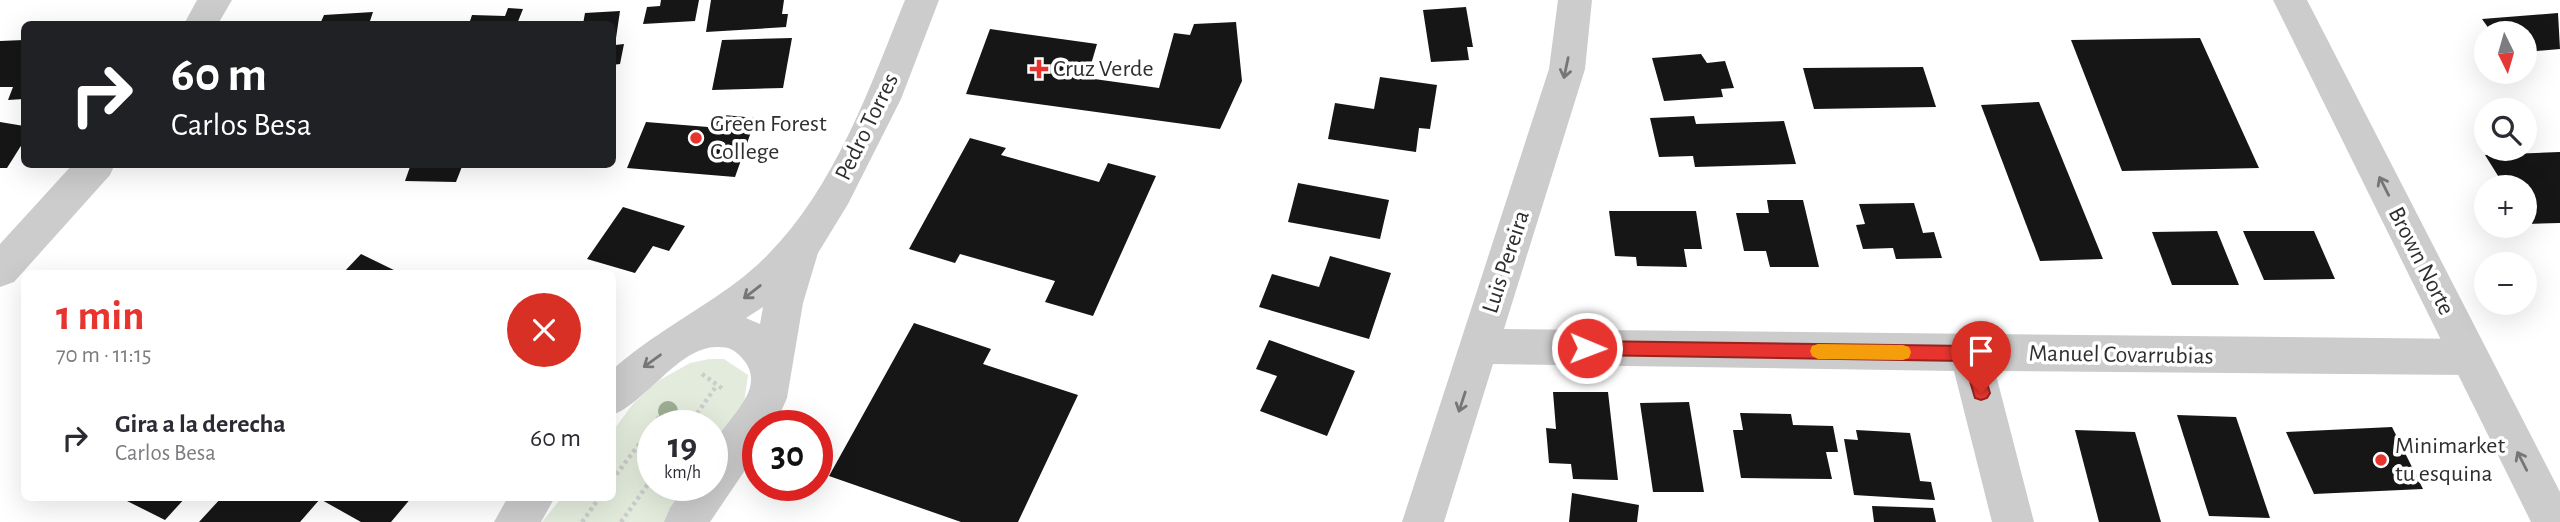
<!DOCTYPE html>
<html lang="es">
<head>
<meta charset="utf-8">
<style>
  body { margin:0; font-family:"Alegreya Sans",sans-serif; background:#f2f2f3; color:#2b2b33; height:100vh; display:flex; flex-direction:column; font-size:26px; white-space:nowrap }
  * { box-sizing:border-box; margin:0 }
  p { font-size:23px; color:#7c7c81 }
  .icon { flex:none; width:38px; height:38px; fill:none; stroke:currentColor; stroke-width:2; stroke-linecap:round; stroke-linejoin:round }
  .map { position:relative; flex:1; overflow:hidden }
  .sheet { position:absolute; left:21px; top:270px; width:595px; height:231px; display:flex; flex-direction:column; background:#fff; border-radius:10px; box-shadow:0 7px 28px #0002 }
  .sheet>* { flex:none }
  .guide { position:absolute; left:21px; top:21px; width:595px; height:147px; border-radius:10px; box-shadow:0 7px 28px #0002; background:#202124; color:#fff; overflow:hidden }
  .needle { width:46px; rotate:175deg }
  .buttons { position:absolute; left:2474px; top:21px; display:grid; gap:14px }
  .buttons a { display:grid; place-items:center; width:63px; height:63px; border-radius:50%; background:#fff; box-shadow:0 7px 28px #0002; font-size:35px }
  .speed { position:absolute; left:637px; top:410px; display:flex; gap:14px; font-size:35px; font-weight:700; text-align:center }
  .speed>* { display:grid; place-content:center; width:91px; height:91px; border-radius:50%; background:#fff; box-shadow:0 7px 28px #0002; line-height:1 }
  .speed small { font-size:18px; font-weight:400 }
  .speed .limit { border:10px solid #d22; background:#fff; color:#111 }
  .pin { position:absolute; display:grid; place-items:center; width:60px; height:60px; color:#fff; margin:-72px -30px; border-radius:50% 50% 50% 0; rotate:-45deg; box-shadow:0 0 7px #0007 }
  .pin .icon { rotate:45deg }
  .me { position:absolute; width:77px; margin:-38px; rotate:91deg; stroke-linejoin:round; filter:drop-shadow(0 0 5px #0008) }
  .turn { display:flex; align-items:center; gap:24px; height:147px; padding:0 35px; font-size:32px }
  .turn .icon { width:91px; height:91px; stroke-width:2.5 }
  .turn b { display:block; font-size:49px; line-height:60px }
  .round { display:grid; place-items:center; flex:none; width:74px; height:74px; border-radius:37px; background:#f2f2f3 }
  .summary { display:flex; align-items:center; justify-content:space-between; height:119px; padding:0 35px }
  h1 { font-size:42px; font-weight:700; line-height:52px; color:#e8342e }
  ul { padding:0; list-style:none }
  li { display:flex; align-items:center; gap:21px; height:98px; padding:0 35px }
  li div { flex:1 }
  li b { display:block; font-size:26px }
  li em { font-style:normal }
  .map>svg:first-child { display:block }
</style>
</head>
<body>
<div class="map">
<svg width="2560" height="522" viewBox="0 0 2560 522">
  <rect width="100%" height="100%" fill="#fff"/>
  <path fill="#e3ecdc" d="M709,359H724L748,375L743,411L712,456V425H653V485H692L667,522H542L562,497H612L613,431L632,405L658,381L690,363Z"/>
  <g fill="#161616">
    <path d="M661,0H699L695,21L643,24L647,7L660,6Z"/>
    <path d="M711,0H784L782,14H788L786,27L706,32Z"/>
    <path d="M1466,7L1473,47H1467L1469,60L1431,62L1423,10Z"/>
    <path d="M508,8L523,9L517,24H469L472,15L505,16Z"/>
    <path d="M620,11L615,45L624,44L620,64L612,65V24H583L585,13Z"/>
    <path d="M373,12L369,24H320L324,15Z"/>
    <path d="M2558,13L2560,49L2525,52V33H2492L2482,19Z"/>
    <path d="M1236,22L1242,81L1220,129L966,94L990,29L1097,44L1087,78L1159,88L1174,33L1190,35L1194,24Z"/>
    <path d="M792,38L783,88L712,90L722,40Z"/>
    <path d="M2200,38L2259,168L2122,171L2071,40Z"/>
    <path d="M24,40V99L8,100L13,87H0V41Z"/>
    <path d="M1701,54L1707,63L1725,61L1734,88L1721,89L1723,97L1664,101L1652,58Z"/>
    <path d="M1923,67L1936,107L1814,109L1803,68Z"/>
    <path d="M1380,77L1437,85L1430,129L1419,128L1416,152L1328,139L1335,103L1374,109Z"/>
    <path d="M2039,102L2103,259L2040,261L1981,105Z"/>
    <path d="M713,114L756,118L735,177L627,168L646,122L708,127Z"/>
    <path d="M1694,116L1696,124L1784,121L1796,164L1695,167L1693,156L1659,157L1650,118Z"/>
    <path d="M0,122L24,126V141L7,168H0Z"/>
    <path d="M970,138L1006,148L1001,155L1099,182L1108,163L1156,176L1093,316L1045,302L1055,281L960,254L955,263L909,249Z"/>
    <path d="M2560,152V223L2526,224L2525,187H2505L2485,155Z"/>
    <path d="M411,164H463L456,182L405,181Z"/>
    <path d="M1298,183L1389,200L1380,239L1288,222Z"/>
    <path d="M1767,200H1803L1819,267H1770L1766,251H1744L1736,213H1769Z"/>
    <path d="M1914,203L1923,233L1934,232L1942,258L1896,259L1893,248L1863,249L1856,225L1865,224L1859,204Z"/>
    <path d="M623,207L685,226L669,251L653,246L635,273L587,259Z"/>
    <path d="M1609,211H1696L1702,249H1684L1687,267L1637,266L1636,257L1615,256Z"/>
    <path d="M2217,231L2239,285H2172L2152,232Z"/>
    <path d="M2243,231H2314L2335,279L2264,280Z"/>
    <path d="M361,254L400,273H343Z"/>
    <path d="M1330,256L1391,273L1369,339L1259,307L1272,274L1319,287Z"/>
    <path d="M914,323L991,349L983,364L1078,395L1018,522H961L829,476Z"/>
    <path d="M1269,340L1355,371L1327,436L1260,411L1277,376L1256,369Z"/>
    <path d="M1553,392H1608L1618,480L1573,479L1571,464L1549,463L1546,428L1556,429Z"/>
    <path d="M1689,402L1704,492H1653L1640,403Z"/>
    <path d="M1740,413L1791,414L1793,425L1833,426L1838,452H1826L1832,479L1741,478L1733,430H1743Z"/>
    <path d="M2177,415L2236,417L2270,518L2209,516Z"/>
    <path d="M2392,427L2423,489L2314,494L2286,432Z"/>
    <path d="M1856,430L1910,433L1920,481L1931,482L1935,500L1854,495L1844,439L1858,440Z"/>
    <path d="M2075,430L2135,432L2161,522H2099Z"/>
    <path d="M1572,493L1639,505L1637,522H1569Z"/>
    <path d="M119,497H186L165,520Z"/>
    <path d="M222,497H412L391,522H361L320,499L300,522H199Z"/>
    <path d="M1872,506L1933,508L1936,522H1874Z"/>
  </g>
  <g fill="none" stroke-linecap="round" stroke-linejoin="round">
    <g stroke="#ccc" stroke-width="4.5" stroke-dasharray="3.5 3.5" stroke-linecap="butt">
      <path d="M702,374L723,389"/>
      <path d="M653,425L665,409"/>
      <path d="M689,425L717,385"/>
      <path d="M612,480L653,426"/>
      <path d="M582,522L600,497"/>
      <path d="M621,522L653,477"/>
    </g>
    <g fill="#ccc" fill-rule="evenodd">
      <path d="M197,0H232L218,24H184Z"/>
      <path d="M905,0H939L901,99L848,204L818,253L803,303L787,398L775,425H758V451L710,522H664L670,508L686,485H712C712,474 709,457 713,447C722,420 771,390 742,358C735,350 729,347 719,347C679,345 648,402 612,415V370C651,335 697,312 738,281C826,214 865,99 905,0ZM763,307L760,324L746,318Z"/>
      <path d="M1558,0H1592L1585,69L1504,329L2469,339L2483,344L2489,357L2483,370L2469,375L1995,371L2034,522H1992L1954,371L1493,364L1444,522H1402L1549,69Z"/>
      <path d="M73,164H115L110,175L14,282L0,287V244Z"/>
      <path d="M508,497H555L541,522H494Z"/>
    </g>
    <path fill="#ccc" fill-rule="evenodd" d="M2273,0H2307L2560,492V522H2531Z"/>
  </g>
  <circle fill="#9dae93" cx="668" cy="411" r="10"/>
  <defs><path id="oneway-shaft" d="M-6 0H5M1.5-3L5.5 0L1.5 3" fill="none" stroke-width="1.6" stroke-linecap="round" stroke-linejoin="round" transform="scale(1.75)"/></defs>
  <g stroke="#767676">
    <use href="#oneway-shaft" transform="translate(1566 68) rotate(102)"/>
    <use href="#oneway-shaft" transform="translate(2384 186) rotate(-117)"/>
    <use href="#oneway-shaft" transform="translate(752 292) rotate(142)"/>
    <use href="#oneway-shaft" transform="translate(652 361) rotate(144)"/>
    <use href="#oneway-shaft" transform="translate(1462 402) rotate(108)"/>
    <use href="#oneway-shaft" transform="translate(2522 461) rotate(-117)"/>
  </g>
  <path fill="#e8342e" stroke="#97221e" stroke-width="2" d="M1587,341L1970,346L1976,348L1978,354L1990,393L1987,398L1981,400L1975,398L1964,361L1587,355L1582,353L1579,348L1582,343Z"/>
  <path fill="#f59e0b" d="M1818,344L1903,345L1909,347L1911,352L1909,358L1903,360L1818,359L1812,356L1810,351L1812,346Z"/>
  <g fill="#e8342e" stroke="#fff" stroke-width="2.5">
    <path d="M1035.5 58.5h7v7h7v7h-7v7h-7v-7h-7v-7h7z"/>
    <circle cx="696" cy="138" r="7"/>
    <circle cx="2381" cy="460" r="7"/>
  </g>
  <g text-anchor="middle" dominant-baseline="central" stroke-width="7" stroke-linejoin="round" paint-order="stroke">
    <g font-size="24" fill="#2f2f2f" stroke="#fff" text-anchor="start">
      <text x="1053" y="69">Cruz Verde</text>
      <text x="710" y="124">Green Forest<tspan x="710" dy="28">College</tspan></text>
      <text x="2395" y="446">Minimarket<tspan x="2395" dy="28">tu esquina</tspan></text>
    </g>
    <g font-size="24" fill="#2f2f2f" stroke="#fff">
      <text transform="translate(867 127) rotate(-64)">Pedro Torres</text>
      <text transform="translate(2421 261) rotate(63)">Brown Norte</text>
      <text transform="translate(1506 262) rotate(-72)">Luis Pereira</text>
      <text transform="translate(2121 355) rotate(1)">Manuel Covarrubias</text>
    </g>
  </g>
</svg>
<div class="buttons">
<a><svg class="needle" viewBox="-14 -14 28 28"><path d="M0-13l5 13h-10z" fill="#e53935"/><path d="M0 13l5-13h-10z" fill="#7c7c81"/></svg></a>
<a><svg class="icon" aria-label="search" viewBox="0 0 24 24"><circle cx="10" cy="10" r="6"/><path d="M15 15l6 6"/></svg></a>
<a>+</a>
<a>−</a>
</div>
<div class="speed"><div>19<small>km/h</small></div><div class="limit">30</div></div>
<div class="pin" style="left:1981px;top:393px;background:#d93025"><svg class="icon" aria-label="arrive" viewBox="0 0 24 24"><path d="M6 21V4h12l-3 4 3 4H6"/></svg></div>
<svg class="me" style="left:1587px;top:348px" viewBox="-20 -20 40 40"><circle r="17" fill="#e8342e" stroke="#fff" stroke-width="3"/><path d="M0-11L8 9 0 5-8 9z" fill="#fff"/></svg>
<div class="guide">
<div class="turn"><svg class="icon" aria-label="right" viewBox="0 0 24 24"><path d="M7 20v-9h11M14 6l5 5-5 5"/></svg><div><b>60 m</b>Carlos Besa</div></div>
</div>
<section class="sheet">
<div class="summary"><div><h1>1 min</h1><p>70 m · 11:15</p></div><a class="round" style="background:#d93025;color:#fff"><svg class="icon" aria-label="close" viewBox="0 0 24 24"><path d="M6 6l12 12M18 6L6 18"/></svg></a></div>
<ul>
<li><svg class="icon" aria-label="right" viewBox="0 0 24 24"><path d="M7 20v-9h11M14 6l5 5-5 5"/></svg><div><b>Gira a la derecha</b><p>Carlos Besa</p></div><em>60 m</em></li>
</ul>
</section>
</div>
</body>
</html>
